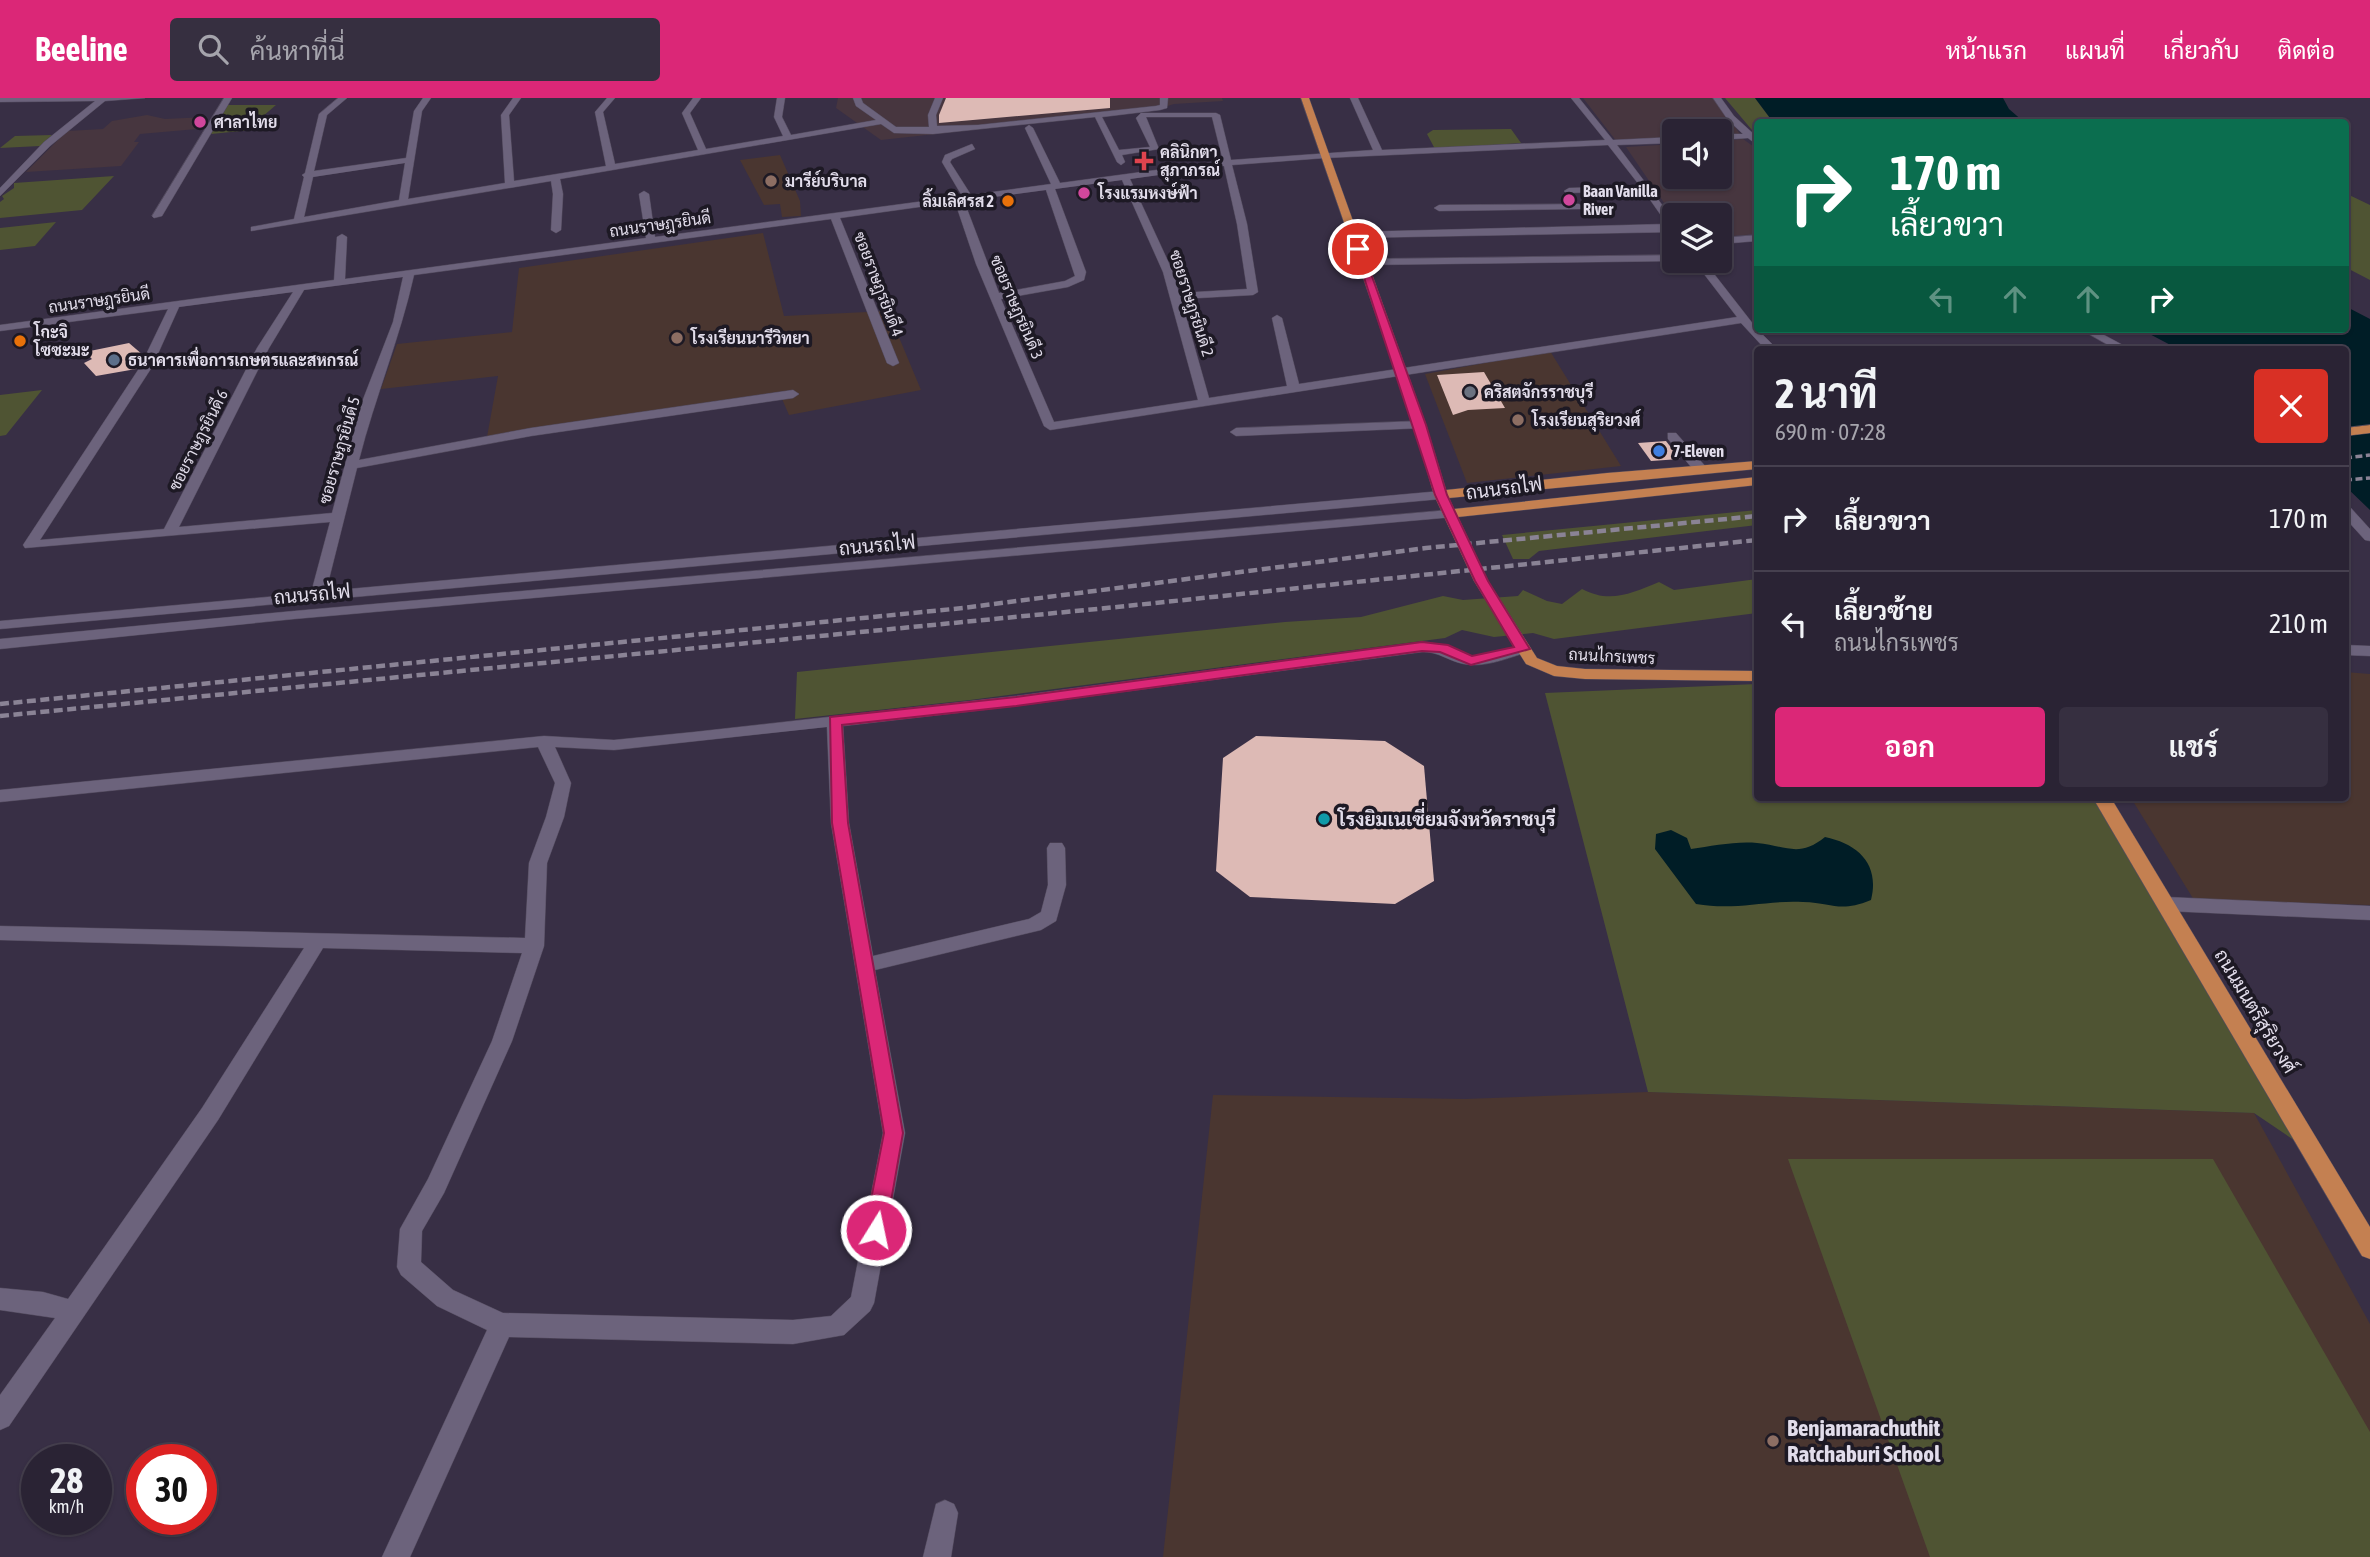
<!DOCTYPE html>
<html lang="th">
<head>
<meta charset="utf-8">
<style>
  body { margin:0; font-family:"Asap Condensed",Sarabun,sans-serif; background:#362f40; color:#f1f3f6; height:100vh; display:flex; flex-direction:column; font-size:26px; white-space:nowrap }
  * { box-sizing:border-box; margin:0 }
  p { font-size:23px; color:#a5a4ac }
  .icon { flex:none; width:38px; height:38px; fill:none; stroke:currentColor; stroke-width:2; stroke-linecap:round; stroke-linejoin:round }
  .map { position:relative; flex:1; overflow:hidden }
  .sheet { position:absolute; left:1754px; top:248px; width:595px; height:455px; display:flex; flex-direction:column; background:#2a2334; border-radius:7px; box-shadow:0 2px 5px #0004,0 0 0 2px #46404f }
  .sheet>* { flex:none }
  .banner { position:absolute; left:1754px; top:21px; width:595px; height:214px; border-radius:7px; box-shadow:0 2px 5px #0004,0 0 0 2px #46404f; background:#0b6e4f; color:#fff; overflow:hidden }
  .fabs { position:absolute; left:1662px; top:21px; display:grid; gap:14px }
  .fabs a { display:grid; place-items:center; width:70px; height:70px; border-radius:7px; background:#2a2334; box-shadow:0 2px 5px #0004,0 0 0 2px #46404f; font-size:35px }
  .speed { position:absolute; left:21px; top:1346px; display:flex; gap:14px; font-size:35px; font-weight:700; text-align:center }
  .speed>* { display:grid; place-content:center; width:91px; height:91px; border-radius:50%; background:#2a2334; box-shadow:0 2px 5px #0004,0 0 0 2px #46404f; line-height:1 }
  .speed small { font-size:18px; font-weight:400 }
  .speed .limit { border:10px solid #d22; background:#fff; color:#111 }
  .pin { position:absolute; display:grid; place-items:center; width:60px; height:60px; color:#fff; margin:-30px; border:4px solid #fff; border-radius:50%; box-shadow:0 2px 7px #0007 }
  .me { position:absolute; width:77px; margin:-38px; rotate:10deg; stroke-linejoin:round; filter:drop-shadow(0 0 5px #0008) }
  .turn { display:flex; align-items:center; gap:24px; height:147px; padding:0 21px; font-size:32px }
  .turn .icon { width:91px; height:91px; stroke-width:2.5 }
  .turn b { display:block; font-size:49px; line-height:60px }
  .lanes { display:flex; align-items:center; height:66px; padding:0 21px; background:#0003; justify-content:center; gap:35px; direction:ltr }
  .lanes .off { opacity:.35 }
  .round { display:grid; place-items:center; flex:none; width:74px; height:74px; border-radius:7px; background:#362f40 }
  .summary { display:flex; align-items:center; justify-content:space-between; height:119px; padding:0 21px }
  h1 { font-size:42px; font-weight:700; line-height:52px }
  .cta { display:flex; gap:14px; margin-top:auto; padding:14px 21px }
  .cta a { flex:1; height:80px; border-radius:7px; background:#db2777; color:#fff; font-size:28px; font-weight:700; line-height:80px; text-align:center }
  .cta a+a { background:#362f40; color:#f1f3f6 }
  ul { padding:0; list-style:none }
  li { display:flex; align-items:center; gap:21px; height:105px; padding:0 21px; border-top:2px solid #46404f }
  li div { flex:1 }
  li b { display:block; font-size:26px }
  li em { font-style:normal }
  header { display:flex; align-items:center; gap:42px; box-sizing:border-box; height:98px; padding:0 35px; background:#db2777; color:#fff }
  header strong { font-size:33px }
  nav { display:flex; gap:38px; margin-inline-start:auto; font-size:24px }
  .search { width:490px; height:63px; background:#362f40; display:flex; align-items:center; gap:18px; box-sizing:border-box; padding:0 24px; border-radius:7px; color:#a5a4ac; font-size:26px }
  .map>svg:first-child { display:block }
</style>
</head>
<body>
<header>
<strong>Beeline</strong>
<div class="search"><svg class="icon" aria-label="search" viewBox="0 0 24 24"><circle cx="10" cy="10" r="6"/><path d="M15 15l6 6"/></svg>ค้นหาที่นี่</div>
<nav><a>หน้าแรก</a><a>แผนที่</a><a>เกี่ยวกับ</a><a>ติดต่อ</a></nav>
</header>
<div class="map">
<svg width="2370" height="1459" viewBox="0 0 2370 1459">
  <rect width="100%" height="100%" fill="#382f45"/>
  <g fill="#47363f">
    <path d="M838,0H1222L1223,3L1174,6L1155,12L881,42L836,10Z"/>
    <path d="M1583,0H1714L1740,36L1675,33V41L1617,44Z"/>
    <path d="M147,17L165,21L207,19L197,31L140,36L134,44H139L121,68L26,74L67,33L103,31L112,23Z"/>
    <path d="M1743,41L1757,51V136L1720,139V117H1675V121L1626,49L1675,46V79H1720V43Z"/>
  </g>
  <g fill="#4a3630">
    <path d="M780,57L800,103L801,118L782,119L780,106L764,107L740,62Z"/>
    <path d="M763,135L784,218L888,213L921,292L789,317L779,294L487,339L498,278L381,291L397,246L512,234L519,170Z"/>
    <path d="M1550,253L1621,368L1467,385L1425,276Z"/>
    <path d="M2345,574L2370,576V807L2194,802L2131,700H2345Z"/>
    <path d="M1648,994L2254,1015L2370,1226V1459H1163L1213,997L1465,1001Z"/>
  </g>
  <g fill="#4f5433">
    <path d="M1725,0H1755L1773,24H1757V38Z"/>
    <path d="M228,7H276L262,19L267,22L261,31L211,36Z"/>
    <path d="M1511,31L1521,45L1435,51L1427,36L1433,32Z"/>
    <path d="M52,37L40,48L0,50L15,38Z"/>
    <path d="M114,78L82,112L0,120V104L4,101L2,98L14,90V85Z"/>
    <path d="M2345,95L2370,107V182L2345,169Z"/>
    <path d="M56,124L35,148L0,152V130Z"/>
    <path d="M42,292L6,337L0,338V297Z"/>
    <path d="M1757,412V427L1539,453L1529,461H1513L1502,437Z"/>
    <path d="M1757,481V515L1554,541L1533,535L1494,539L1462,532L1445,540L970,602L795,621L797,574L1285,524L1361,519L1443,498L1463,502L1518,498L1523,492L1547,503L1562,506L1582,491C1610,506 1632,495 1659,484L1674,492Z"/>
    <path d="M1757,586V700H2100L2313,1055L2254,1015L1648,994L1545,595Z"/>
    <path d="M1788,1061H2213L2370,1334V1459H1930Z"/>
  </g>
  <g fill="#001d26">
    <path d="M1755,0H2003L2009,11L2024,24H1773Z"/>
    <path d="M2345,208L2370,221V412L2345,388V252H2180L2140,231H2345Z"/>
    <path d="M1671,732L1687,740L1691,751C1712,748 1736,743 1757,745C1787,748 1799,760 1825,739C1858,746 1880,766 1871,802C1839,815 1834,805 1803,804C1764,802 1736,813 1696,806L1655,751L1656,736Z"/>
  </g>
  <g fill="#ddbab5">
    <path d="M946,0H1110V10L939,25V17Z"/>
    <path d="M129,245L143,257L136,263L139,266L136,271L96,278L84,265L92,261L85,254Z"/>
    <path d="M1484,274L1505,310L1468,312L1453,317L1437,277Z"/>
    <path d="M1666,343L1680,361L1651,363L1638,345Z"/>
    <path d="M1256,638L1385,643L1424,668L1434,783L1395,806L1250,799L1216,773L1223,660Z"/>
  </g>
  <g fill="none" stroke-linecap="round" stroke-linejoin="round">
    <g stroke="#524a5d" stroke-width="1">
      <g id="minor">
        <path d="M0,0H145L105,3L50,48L0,98V90L44,44L95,3L0,4Z"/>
        <path d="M224,0H232L162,118L154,120L152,118Z"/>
        <path d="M338,0H347L327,17L314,73L406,60L414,13L423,0H431L422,13L408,101L505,85L501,17L513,0H521L509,17L514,83L606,68L595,14L607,0H615L603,14L615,66L698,52L682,15L693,0H701L690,15L706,51L783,38L774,19L777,0H785L782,19L791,37L876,22L856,8L853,0H861L863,5L896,29H929L928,17L935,0H943L936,17L937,28L978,27L1156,8L1160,7V0H1168L1167,10L1160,12L1102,19L1119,52L1150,49L1136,20L1141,15H1216L1220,17L1231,62L1373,52L1350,0H1358L1382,52L1605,42L1571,0H1579L1613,42L1675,39V45L1617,47L1675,124V134L1353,140L1348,137L1353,134L1667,126L1644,93L1566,95L1564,93L1569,90L1640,88L1608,47L1325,60L1232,67L1247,126L1258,194L1253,197L1181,201L1209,300L1287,288L1272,220L1277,217L1282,220L1299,286L1737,219L1694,163H1704L1757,231L1778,252H1766L1741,225L1050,332L1044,328L976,166L955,104L840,120L899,265L893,268L887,265L831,121L414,177C400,240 375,299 359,362L531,330L793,292L799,296L793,300L531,338L357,370L326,493L1441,393L1448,397L1441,401L0,531V523L311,495L330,424L25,450L23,447L140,269L168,211L0,233V227L334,182L337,139L342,136L347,139L345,181L646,140L639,96L644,93L649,96L655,139L962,98L942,64L945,57L972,46L975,51L952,61L950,64L971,97L1051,86L1025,30L1029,27L1033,30L1060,85L1223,63L1212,19H1146L1159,51L1122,57L1125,64L1121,67L1117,64L1095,19L933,36L894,35L881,26L560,81L563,96L561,132L556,135L551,132L553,96L551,83L251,133V129L294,121L304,79L302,77L305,75L319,16ZM405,65L399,102L304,119L313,79ZM1224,68L1237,126L1247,191L1179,195L1173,174L1130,81ZM1122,82L1163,174L1198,302L1054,324L1001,201L1068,189L1084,182L1086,174L1055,91ZM1046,92L1075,178L1065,183L999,195L964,103ZM403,179L393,224L362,304L332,415L179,429L269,250L304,192ZM293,194L257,250L164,431L40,442L152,269L179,209Z"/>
        <path d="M1713,0H1721L1734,18L1757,39V47L1748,40L1720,42V36H1743L1728,22Z"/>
        <path d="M1579,106L1584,109L1582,111L1439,113L1434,110L1439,107Z"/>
        <path d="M1757,137V143L1720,146V140Z"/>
        <path d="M1675,157V163L1363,167L1358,164L1363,161Z"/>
        <path d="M2080,231H2093L2132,252H2117Z"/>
        <path d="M1420,323L1426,327L1424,330L1236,338L1230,334L1236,330Z"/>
        <path d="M1668,335H1676L1706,369V375H1696L1668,341Z"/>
        <path d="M2345,408L2350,409L2370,431V443L2365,442L2345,420Z"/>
        <path d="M1449,412L1456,416L1454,419L294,521L0,551V541L294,513Z"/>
        <path d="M1422,544C1440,544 1450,553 1466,557C1484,561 1506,551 1523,546L1531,551L1528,554C1508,560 1485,570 1464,566C1448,563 1438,553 1422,554L1016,608L843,628L849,725L873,858L1029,821L1041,814L1048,787L1047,750L1050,745H1062L1065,750L1066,787L1056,823L1041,832L875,872L905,1035L874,1205L870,1213L844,1237L793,1246L509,1239L410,1459H382L487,1232L437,1208L401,1177L397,1169L400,1131L428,1081L492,943L522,855L323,850L218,1022L9,1328L0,1332V1297L55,1220L0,1212V1190L43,1194L68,1201L202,1010L304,850L0,842V828L525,840L529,765L546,719L555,685L538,649L0,704V692L544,638L614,642L694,634L1016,598ZM827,629L831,725L883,1035L851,1199L831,1218L793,1222L503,1215L453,1192L421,1164L422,1133L444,1095L512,943L544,848L547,765L564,719L571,685L555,649L614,652Z"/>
        <path d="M2345,547L2370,548V558L2345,557Z"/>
        <path d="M2166,799L2370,808V822L2166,813L2159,811L2157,806L2159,801Z"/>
        <path d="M945,1402L954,1406L958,1415L951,1459H923L936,1406Z"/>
      </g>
    </g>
    <g stroke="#524a5d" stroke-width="1">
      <g id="major">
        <path d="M1301,0H1309L1426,327L1446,392L1607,375L1757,363V371L1449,400L1454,411L1757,379V387L1458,419L1488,483L1537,560L1557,568L1585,571L1757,573V583L1585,581L1554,578L1526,566L1474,483L1434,397L1414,327Z"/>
        <path d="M2370,327V335L2345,338V330Z"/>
        <path d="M2093,700H2111L2370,1129V1161L2362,1158Z"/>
      </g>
    </g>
    <use href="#minor" fill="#6c637c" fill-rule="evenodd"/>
    <use href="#major" fill="#c48051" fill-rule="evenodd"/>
    <g stroke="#8a8395" stroke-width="3.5" stroke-dasharray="7 3.5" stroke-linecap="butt">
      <path d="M2345,360L2370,357"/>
      <path d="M2345,382L2370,380"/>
    </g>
    <g stroke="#8a8395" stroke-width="4.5" stroke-dasharray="9 4.5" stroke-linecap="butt">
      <path d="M0,606L963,510L1426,450L1757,418"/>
      <path d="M0,618L1117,509L1757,442"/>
    </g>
  </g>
  <path fill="#db2777" stroke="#8e194d" stroke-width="2" d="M1354,149L1362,151L1426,327L1447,397L1488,483L1530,551L1471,567L1440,554L1422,553L1016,608L842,627L848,725L903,1035L886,1132L883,1139L876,1142L868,1139L865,1132L884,1035L832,725L830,619L1016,599L1422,544L1448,547L1472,558L1514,549L1475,483L1435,397Z"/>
  <g fill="#d1479c" stroke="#1d1924" stroke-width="2.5">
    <circle cx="200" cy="24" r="7"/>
    <circle cx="1084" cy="95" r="7"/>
    <circle cx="1569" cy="102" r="7"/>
  </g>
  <path fill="#e0444e" stroke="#1d1924" stroke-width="2.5" d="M1140.5 52.5h7v7h7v7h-7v7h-7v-7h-7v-7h7z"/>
  <g fill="#8d6e63" stroke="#1d1924" stroke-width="2.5">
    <circle cx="771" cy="83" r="7"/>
    <circle cx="677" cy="240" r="7"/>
    <circle cx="1518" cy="322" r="7"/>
    <circle cx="1773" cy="1343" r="7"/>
  </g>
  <g fill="#e8710a" stroke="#1d1924" stroke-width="2.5">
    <circle cx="1008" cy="103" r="7"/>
    <circle cx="20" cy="243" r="7"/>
  </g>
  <circle fill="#5c6f8a" stroke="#1d1924" stroke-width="2.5" cx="114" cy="262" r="7"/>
  <circle fill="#6b7280" stroke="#1d1924" stroke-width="2.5" cx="1470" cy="294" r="7"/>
  <circle fill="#3f7fe0" stroke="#1d1924" stroke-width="2.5" cx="1659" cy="353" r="7"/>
  <circle fill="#0f9aa8" stroke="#1d1924" stroke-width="2.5" cx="1324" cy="721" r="7"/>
  <g text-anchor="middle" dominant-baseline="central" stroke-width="7" stroke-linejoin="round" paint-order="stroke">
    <g font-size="16" font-weight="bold" fill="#e2ddeb" stroke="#1d1924" text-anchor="start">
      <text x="214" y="24">ศาลาไทย</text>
      <text x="1160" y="54">คลินิกตา<tspan x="1160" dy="18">สุภาภรณ์</tspan></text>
      <text x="785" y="83">มารีย์บริบาล</text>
      <text x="1583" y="93">Baan Vanilla<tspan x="1583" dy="18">River</tspan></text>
      <text x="1098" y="95">โรงแรมหงษ์ฟ้า</text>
      <text x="994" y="103" text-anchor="end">ลิ้มเลิศรส 2</text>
      <text x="34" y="234">โกะจิ<tspan x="34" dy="18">โซซะมะ</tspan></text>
      <text x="691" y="240">โรงเรียนนารีวิทยา</text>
      <text x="128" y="262">ธนาคารเพื่อการเกษตรและสหกรณ์</text>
      <text x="1484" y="294">คริสตจักรราชบุรี</text>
      <text x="1532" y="322">โรงเรียนสุริยวงศ์</text>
      <text x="1673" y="353">7-Eleven</text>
    </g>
    <g font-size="16" fill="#e2ddeb" stroke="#1d1924">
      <text transform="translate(660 126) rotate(-8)">ถนนราษฎรยินดี</text>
      <text transform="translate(879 186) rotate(69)">ซอยราษฎรยินดี 4</text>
      <text transform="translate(99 202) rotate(-8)">ถนนราษฎรยินดี</text>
      <text transform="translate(1192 205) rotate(72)">ซอยราษฎรยินดี 2</text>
      <text transform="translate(1017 209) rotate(67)">ซอยราษฎรยินดี 3</text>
      <text transform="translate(198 342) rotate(-63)">ซอยราษฎรยินดี 6</text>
      <text transform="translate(339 352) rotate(-74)">ซอยราษฎรยินดี 5</text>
      <text transform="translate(1612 558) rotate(3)">ถนนไกรเพชร</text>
    </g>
    <g font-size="19" fill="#e2ddeb" stroke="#1d1924">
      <text transform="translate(1504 390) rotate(-7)">ถนนรถไฟ</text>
      <text transform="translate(877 447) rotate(-5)">ถนนรถไฟ</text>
      <text transform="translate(312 496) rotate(-5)">ถนนรถไฟ</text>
      <text transform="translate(2256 913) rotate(59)">ถนนมนตรีสุริยวงศ์</text>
    </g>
    <g font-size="19" font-weight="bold" fill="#e2ddeb" stroke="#1d1924" text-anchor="start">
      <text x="1338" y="721">โรงยิมเนเซี่ยมจังหวัดราชบุรี</text>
    </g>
    <g font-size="23" font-weight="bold" fill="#e2ddeb" stroke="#1d1924" text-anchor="start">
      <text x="1787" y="1330">Benjamarachuthit<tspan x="1787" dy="26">Ratchaburi School</tspan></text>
    </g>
  </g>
</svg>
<div class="fabs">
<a><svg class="icon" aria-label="sound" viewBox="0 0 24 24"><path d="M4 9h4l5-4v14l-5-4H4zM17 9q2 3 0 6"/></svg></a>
<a><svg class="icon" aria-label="layers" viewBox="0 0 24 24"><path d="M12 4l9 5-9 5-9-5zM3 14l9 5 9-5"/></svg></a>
</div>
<div class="speed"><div>28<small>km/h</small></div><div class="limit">30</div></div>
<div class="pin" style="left:1358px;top:151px;background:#d93025"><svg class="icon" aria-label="arrive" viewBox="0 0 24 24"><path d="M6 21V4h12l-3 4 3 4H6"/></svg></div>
<svg class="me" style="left:876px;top:1132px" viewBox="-20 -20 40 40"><circle r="17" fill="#db2777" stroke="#fff" stroke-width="3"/><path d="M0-11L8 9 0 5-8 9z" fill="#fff"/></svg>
<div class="banner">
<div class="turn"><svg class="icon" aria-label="right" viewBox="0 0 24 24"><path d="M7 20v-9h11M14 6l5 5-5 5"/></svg><div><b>170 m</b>เลี้ยวขวา</div></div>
<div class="lanes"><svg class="icon off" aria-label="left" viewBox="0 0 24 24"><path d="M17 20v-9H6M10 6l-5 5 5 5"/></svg><svg class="icon off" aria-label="ahead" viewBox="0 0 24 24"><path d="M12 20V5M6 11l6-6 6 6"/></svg><svg class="icon off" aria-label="ahead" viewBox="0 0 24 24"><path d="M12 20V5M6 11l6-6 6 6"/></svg><svg class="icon" aria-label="right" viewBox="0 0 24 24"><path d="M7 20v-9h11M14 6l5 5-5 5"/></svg></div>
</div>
<section class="sheet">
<div class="summary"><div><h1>2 นาที</h1><p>690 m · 07:28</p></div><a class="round" style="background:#d93025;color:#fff"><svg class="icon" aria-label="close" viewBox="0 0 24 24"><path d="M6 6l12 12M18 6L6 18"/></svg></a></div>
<ul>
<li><svg class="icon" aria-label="right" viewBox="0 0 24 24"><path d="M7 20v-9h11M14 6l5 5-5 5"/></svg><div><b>เลี้ยวขวา</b></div><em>170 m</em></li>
<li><svg class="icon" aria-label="left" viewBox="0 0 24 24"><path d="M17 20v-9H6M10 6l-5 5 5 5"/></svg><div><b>เลี้ยวซ้าย</b><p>ถนนไกรเพชร</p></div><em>210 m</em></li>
</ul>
<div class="cta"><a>ออก</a><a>แชร์</a></div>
</section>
</div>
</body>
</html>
